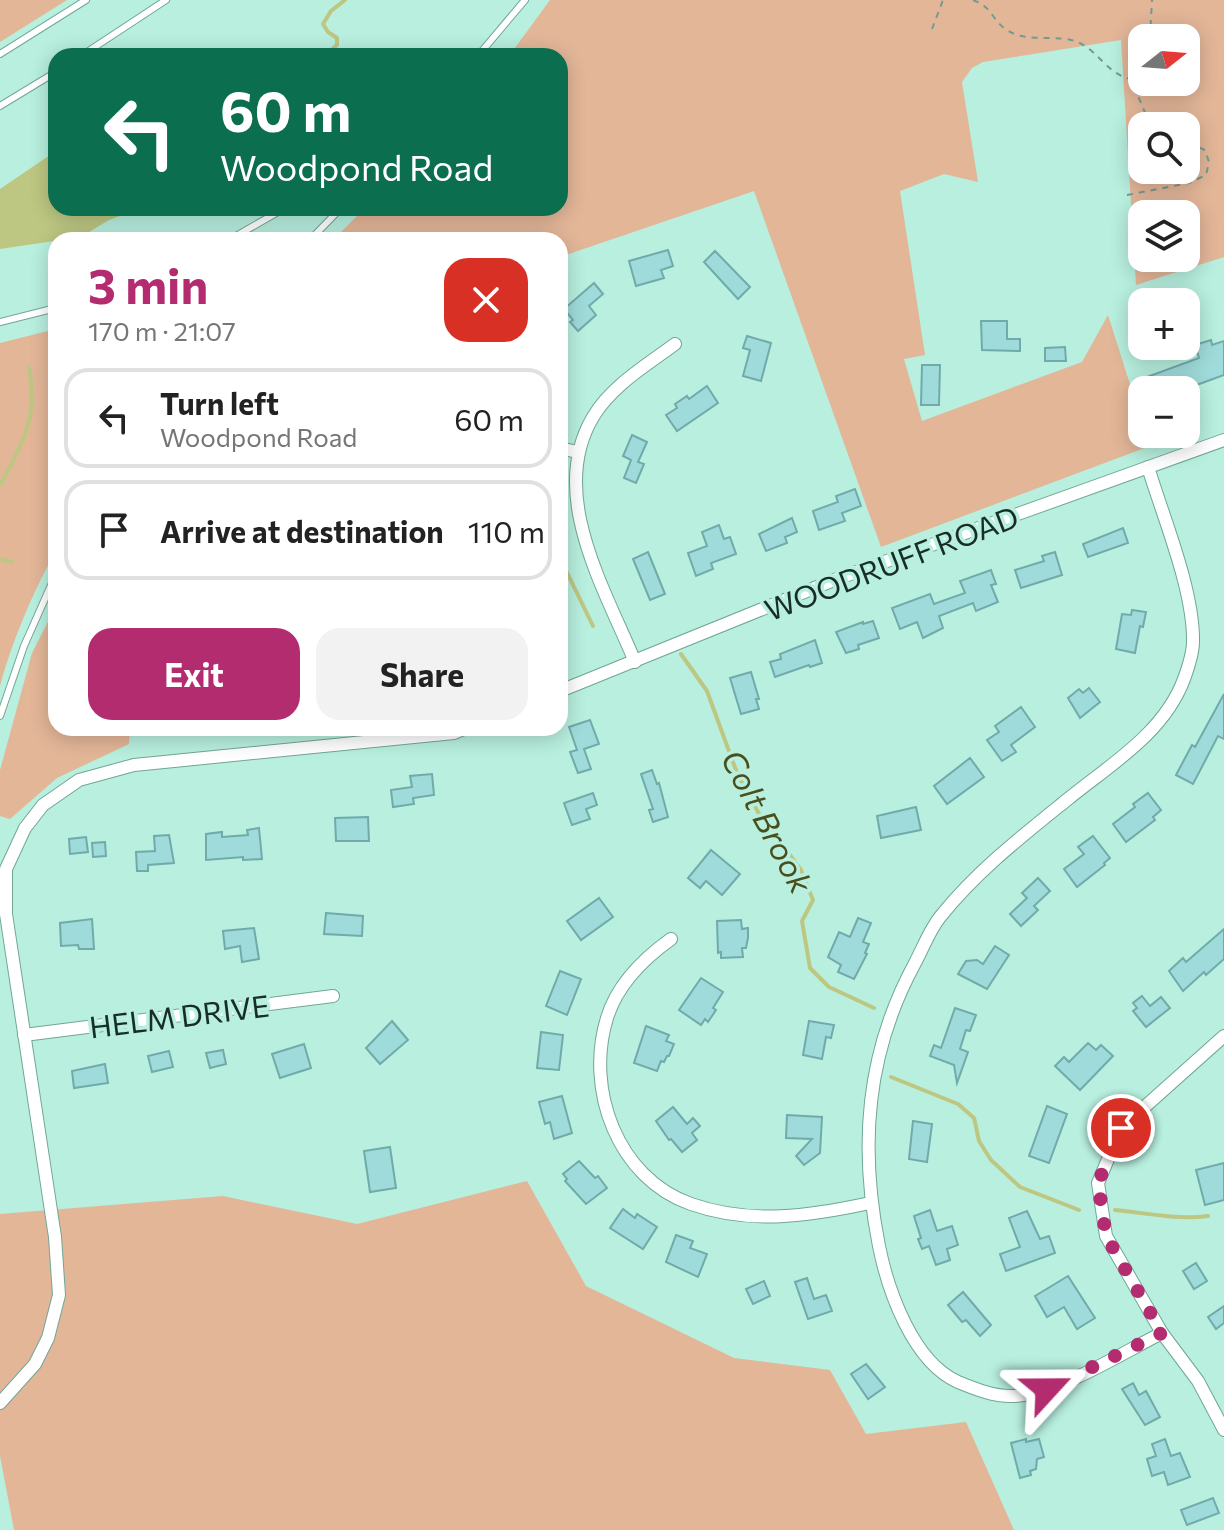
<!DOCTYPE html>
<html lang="en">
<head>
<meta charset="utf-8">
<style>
  body { margin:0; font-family:Commissioner,sans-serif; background:#f2f2f2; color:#222; height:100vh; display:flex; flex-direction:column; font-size:30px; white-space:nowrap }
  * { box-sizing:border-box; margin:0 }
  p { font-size:26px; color:#767676 }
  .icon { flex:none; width:44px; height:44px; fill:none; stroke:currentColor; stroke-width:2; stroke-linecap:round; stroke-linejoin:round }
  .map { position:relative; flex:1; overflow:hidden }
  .drawer { position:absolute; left:48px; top:232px; width:520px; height:504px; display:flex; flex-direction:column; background:#fff; border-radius:24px; box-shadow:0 4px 20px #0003 }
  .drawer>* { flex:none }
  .hud { position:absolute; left:48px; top:48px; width:520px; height:168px; border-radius:24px; box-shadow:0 4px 20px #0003; background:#0b6e4f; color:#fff; overflow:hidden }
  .needle { width:52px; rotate:73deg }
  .fabs { position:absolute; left:1128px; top:24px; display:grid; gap:16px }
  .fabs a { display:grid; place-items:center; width:72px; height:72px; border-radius:16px; background:#fff; box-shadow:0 4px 20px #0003; font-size:40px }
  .pin { position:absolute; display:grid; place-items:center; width:68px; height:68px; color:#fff; margin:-34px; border:4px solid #fff; border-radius:50%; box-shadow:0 2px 8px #0007 }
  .me { position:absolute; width:88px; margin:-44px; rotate:66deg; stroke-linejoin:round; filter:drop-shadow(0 0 6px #0008) }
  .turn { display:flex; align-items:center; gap:28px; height:168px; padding:0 40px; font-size:36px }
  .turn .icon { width:104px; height:104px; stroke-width:2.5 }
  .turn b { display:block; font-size:56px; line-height:68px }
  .round { display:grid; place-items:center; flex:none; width:84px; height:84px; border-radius:24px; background:#f2f2f2 }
  .summary { display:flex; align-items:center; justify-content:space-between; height:136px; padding:0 40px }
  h1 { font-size:48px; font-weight:700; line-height:60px; color:#b32c6f }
  .cta { display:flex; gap:16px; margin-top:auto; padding:16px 40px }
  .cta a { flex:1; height:92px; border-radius:24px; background:#b32c6f; color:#fff; font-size:32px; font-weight:700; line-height:92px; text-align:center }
  .cta a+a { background:#f2f2f2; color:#222 }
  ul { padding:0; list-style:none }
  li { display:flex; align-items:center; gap:24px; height:100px; margin:0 16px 12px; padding:0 24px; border:4px solid #e0e0e0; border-radius:24px }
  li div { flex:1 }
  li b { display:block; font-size:30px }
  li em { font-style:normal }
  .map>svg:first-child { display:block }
</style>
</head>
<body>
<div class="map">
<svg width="1224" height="1530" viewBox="0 0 1224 1530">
  <rect width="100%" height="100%" fill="#b8efdf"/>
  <g fill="#e3b698" fill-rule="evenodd">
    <path d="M0,0H67L0,42Z"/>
    <path d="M550,0H1224V257L1136,285L1121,40L983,62L972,68L962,82L978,182L944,174L900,191L925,355L904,359L922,421L1082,362L1108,315L1142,422V434H1146L1150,446L881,547L754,191L560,257V240H333L365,208H560V56H509ZM1186,38V82H1142V38ZM1186,126V170H1142V126ZM1186,214V258H1142V214Z"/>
    <path d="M56,329V551C34,589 11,644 0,686V343Z"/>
    <path d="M56,606V728H130L129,744L57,778L10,819L0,816V770L32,653Z"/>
    <path d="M527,1181L586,1286L734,1358L830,1370L866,1434L966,1422L1014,1530H14L0,1456V1214L223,1196L357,1224Z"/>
  </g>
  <path fill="#bdc782" d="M56,151V208H142L109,220L81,237L0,249V189Z"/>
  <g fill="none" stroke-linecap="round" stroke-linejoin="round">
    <g stroke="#bdc782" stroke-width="4">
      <path d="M313,56L328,53L337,45V38L328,32L323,24L331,11L345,0"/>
      <path d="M0,485C23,442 39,417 29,367"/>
      <path d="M560,558L593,626"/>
      <path d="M0,559L12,562"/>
      <path d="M681,654L707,691L737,773L758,812L801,870L813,900L802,921L810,968L829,987L874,1008"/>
      <path d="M891,1077L958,1104L974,1118L979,1141L991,1160L1020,1187L1079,1210"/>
      <path d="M1115,1210C1147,1213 1176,1220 1208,1216"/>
    </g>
  </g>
  <g fill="#9fdbda" stroke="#70abaa" stroke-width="2">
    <path d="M668,250L673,266L661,270L664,278L636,286L629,261Z"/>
    <path d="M715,251L750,287L738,299L704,262Z"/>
    <path d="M594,283L603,294L589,306L596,315L578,331L570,322L573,320L564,309Z"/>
    <path d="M981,321H1007V339H1020V351L982,350Z"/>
    <path d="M747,336L771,343L761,381L743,376L750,350L743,348Z"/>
    <path d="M1211,340L1212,345L1224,341V375L1194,386L1195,390H1149L1144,378L1199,358L1195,345Z"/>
    <path d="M1065,347L1066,361H1045V348Z"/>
    <path d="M922,365H940L939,405H921Z"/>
    <path d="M707,386L718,403L677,431L666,415L677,408L675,404L687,396L689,399Z"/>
    <path d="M632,435L647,442L638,462L644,464L636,483L624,478L631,460L623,456Z"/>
    <path d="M855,489L861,506L842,513L845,521L819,530L813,511L838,502L836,496Z"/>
    <path d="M792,518L797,532L785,537L787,543L766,551L759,534Z"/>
    <path d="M719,525L724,539L730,537L736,554L711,563L713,569L696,576L688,553L707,546L702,532Z"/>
    <path d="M1123,528L1128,543L1088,557L1083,544Z"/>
    <path d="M648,552L665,594L650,600L633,559Z"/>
    <path d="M1055,552L1062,575L1021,588L1015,570L1044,561L1042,556Z"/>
    <path d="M991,570L996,584L991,585L998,602L976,611L973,603L939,616L943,628L923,638L917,622L900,629L892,608L930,594L934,604L965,593L960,581Z"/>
    <path d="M1132,610L1146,612L1143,627L1140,626L1135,653L1116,649L1122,614L1131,615Z"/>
    <path d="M873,621L879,638L858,645L859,649L846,653L836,632L863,622V624Z"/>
    <path d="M815,640L822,663L810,667L809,665L775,677L770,662L781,659L780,654Z"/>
    <path d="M751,672L759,699H756L759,709L741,714L730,678Z"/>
    <path d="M1089,688L1100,702L1080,718L1068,698L1079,689L1083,693Z"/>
    <path d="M1224,694V739L1218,736L1193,784L1176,775L1192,745L1195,747Z"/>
    <path d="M1021,707L1035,727L1011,745L1016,752L1002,761L987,740L999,732L995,726Z"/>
    <path d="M590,720L599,744L584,749L591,769L578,773L570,752L577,750L569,727Z"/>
    <path d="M970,758L984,777L947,804L934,786Z"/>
    <path d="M652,770L657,784L659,783L668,817L653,822L649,810L653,809L641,774Z"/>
    <path d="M432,774L434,795L413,798L414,804L393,807L391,790L412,787L410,776Z"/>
    <path d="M593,793L597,805L586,809L590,819L572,825L564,803Z"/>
    <path d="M1148,793L1161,810L1153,817L1155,820L1126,842L1113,824L1135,807L1133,804Z"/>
    <path d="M916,807L921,830L881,838L877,816Z"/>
    <path d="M368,817L369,841H336L335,818Z"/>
    <path d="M259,828L262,859L243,860V857L206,860V834L222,832V837L248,835L247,830Z"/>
    <path d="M169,835L174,863L148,865V871H137L136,852L155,851L154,836Z"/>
    <path d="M1093,836L1110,858L1104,863L1105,865L1077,887L1064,869L1084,854L1078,847Z"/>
    <path d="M86,837L88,852L70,854L69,839Z"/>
    <path d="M105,842L106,856L93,857L92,843Z"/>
    <path d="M711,850L740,874L722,895L706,881L700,888L688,878Z"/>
    <path d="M1038,878L1050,891L1034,906L1038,910L1021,926L1010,914L1027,898L1022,893Z"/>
    <path d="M599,898L613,917L581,940L567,921Z"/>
    <path d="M326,913L363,916L362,936L324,934Z"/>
    <path d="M858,918L871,923L863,942L869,944L865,953L867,954L854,979L838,972L841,965L828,957L839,932L850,937Z"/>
    <path d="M92,919L94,949H79L78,945L61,946L60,923Z"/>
    <path d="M741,920L742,929L748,928V938L746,948H742L743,957L721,958V952L718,953L717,921Z"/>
    <path d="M254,928L259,959L242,962L240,946L225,949L223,931Z"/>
    <path d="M1224,929V959L1206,975L1204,972L1183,991L1169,971L1183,958L1186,962Z"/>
    <path d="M995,946L1009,955L987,989L958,974L966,961L977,960L983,964Z"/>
    <path d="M560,971L581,979L567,1015L546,1006Z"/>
    <path d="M701,978L723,992L713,1008L716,1010L708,1022L705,1019L701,1025L679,1010Z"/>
    <path d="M1142,996L1150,1006L1161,997L1170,1008L1146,1027L1133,1011L1137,1008L1133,1003Z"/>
    <path d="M955,1008L976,1015L970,1031L966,1030L960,1049L968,1052L957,1083L954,1065L930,1056L934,1045L941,1048Z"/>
    <path d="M392,1021L408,1040L380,1064L366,1048Z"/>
    <path d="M809,1021L834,1025L831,1038L826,1037L822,1059L803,1055Z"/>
    <path d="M646,1026L669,1035L666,1041L674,1044L669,1056H667L664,1062L661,1061L657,1071L634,1063Z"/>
    <path d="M541,1032L563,1035L559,1070L537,1068Z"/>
    <path d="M1088,1043L1096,1050L1101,1045L1113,1056L1080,1090L1055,1066L1064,1057L1069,1062Z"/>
    <path d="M304,1044L311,1068L280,1078L272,1054Z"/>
    <path d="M223,1050L226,1064L210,1068L206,1053Z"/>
    <path d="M169,1051L173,1067L152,1072L148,1056Z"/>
    <path d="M105,1064L108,1083L74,1088L72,1071Z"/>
    <path d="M562,1096L572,1133L554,1139L550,1122L545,1124L539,1102Z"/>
    <path d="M1047,1106L1067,1114L1049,1163L1029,1156Z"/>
    <path d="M673,1107L687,1124L693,1118L700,1126L692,1133L697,1140L682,1152L671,1139L669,1140L656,1121Z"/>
    <path d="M787,1115L822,1117L820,1153L804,1165L796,1156L812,1139L786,1138Z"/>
    <path d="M913,1121L932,1124L927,1162L909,1159Z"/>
    <path d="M390,1147L396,1188L370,1192L364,1151Z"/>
    <path d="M579,1161L595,1178L598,1176L607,1188L586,1204L565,1181L567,1179L563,1174Z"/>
    <path d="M1224,1163V1200L1205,1205L1196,1170Z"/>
    <path d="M623,1209L635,1218L637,1214L657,1227L643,1249L610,1228Z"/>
    <path d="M930,1210L937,1231L952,1226L958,1245L947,1249L950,1260L936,1265L929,1246L922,1249L918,1239L921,1238L914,1216Z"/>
    <path d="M1027,1211L1040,1239L1049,1236L1055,1253L1006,1271L1000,1254L1020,1247L1009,1218Z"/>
    <path d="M676,1235L693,1241L690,1248L707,1254L698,1277L666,1262Z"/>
    <path d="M1196,1263L1207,1281L1194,1289L1183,1271Z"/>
    <path d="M1068,1276L1095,1318L1077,1329L1064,1307L1047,1317L1035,1296Z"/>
    <path d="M807,1278L814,1299L826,1295L832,1311L808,1319L795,1282Z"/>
    <path d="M764,1281L770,1296L753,1304L746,1289Z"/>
    <path d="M963,1292L991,1325L980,1336L966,1320L962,1322L948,1305Z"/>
    <path d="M1224,1306V1323L1216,1329L1208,1317Z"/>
    <path d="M866,1364L885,1387L868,1399L851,1374Z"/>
    <path d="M1133,1383L1139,1395L1146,1391L1160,1417L1145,1425L1122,1389Z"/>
    <path d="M1026,1439V1442L1039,1439L1044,1457L1037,1459L1036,1469L1030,1471L1031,1475L1020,1478L1011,1443Z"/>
    <path d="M1165,1439L1171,1456L1180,1453L1190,1477L1168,1485L1164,1472L1152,1476L1147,1459L1156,1456L1152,1444Z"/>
    <path d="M1213,1498L1219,1513L1187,1525L1181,1510Z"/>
  </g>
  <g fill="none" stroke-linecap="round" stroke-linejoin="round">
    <g stroke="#71a697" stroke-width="8">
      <g id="service">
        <path d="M0,54L86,0"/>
        <path d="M81,56L166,0"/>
        <path d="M474,56L482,51L525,0"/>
        <path d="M0,106L56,72"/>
        <path d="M229,240L285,208"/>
        <path d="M310,240L341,208"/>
        <path d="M0,322L56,308"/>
        <path d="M0,716L24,646L56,574"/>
      </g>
    </g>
    <g stroke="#71a697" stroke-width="14">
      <g id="minor">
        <path d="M560,448L577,452"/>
        <path d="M1148,467C1163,517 1194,590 1193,642C1193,653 1188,668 1184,679C1164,733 1111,764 1068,799C1022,836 977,871 940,917C929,931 923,948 915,963C866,1053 859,1146 879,1246C888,1291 913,1362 958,1382C975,1389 995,1397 1014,1396C1058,1394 1122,1353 1162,1333"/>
        <path d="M635,662C605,589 547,494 593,417C611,386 647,365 675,344"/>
        <path d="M560,691L834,580L1224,440"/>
        <path d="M671,939C643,959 617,985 607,1018C585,1089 617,1178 691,1204C751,1225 810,1216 870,1203"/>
        <path d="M24,1035L333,996"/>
        <path d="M1224,1036L1121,1128L1098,1183L1106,1236L1162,1333L1198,1381L1224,1430"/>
        <path d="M0,1403L35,1364L48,1338L59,1295L55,1237L6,914V869L25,828L43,805L79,780L134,765L454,733L466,728"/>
      </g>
    </g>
    <g stroke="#739c91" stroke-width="2" stroke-dasharray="6 6" stroke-linecap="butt">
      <path d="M973,0C992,7 992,19 1004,28C1023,43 1049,35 1071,40C1097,46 1105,74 1131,79L1146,115L1156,126"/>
      <path d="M932,29L943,0"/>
      <path d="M1150,38L1152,0"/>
      <path d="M1131,78L1134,67L1142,54"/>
      <path d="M1127,195L1189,183L1206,175L1209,162L1205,150L1186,142"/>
    </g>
    <use href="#service" stroke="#fff" stroke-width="6"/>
    <use href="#minor" stroke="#fff" stroke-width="12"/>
  </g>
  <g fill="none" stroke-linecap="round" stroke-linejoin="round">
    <path stroke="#b32c6f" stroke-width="14" stroke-dasharray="0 25.2" d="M1047,1389L1162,1333L1106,1236L1098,1183L1121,1128"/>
  </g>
  <g text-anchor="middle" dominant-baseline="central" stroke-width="7" stroke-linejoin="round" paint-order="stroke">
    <g font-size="30" fill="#172d27" stroke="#b8efdf">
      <text transform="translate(891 562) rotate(-21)">WOODRUFF ROAD</text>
      <text transform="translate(179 1015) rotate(-7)">HELM DRIVE</text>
    </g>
    <g font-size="32" font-style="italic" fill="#494f1c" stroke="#b8efdf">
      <text transform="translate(768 821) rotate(62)">Colt Brook</text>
    </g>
  </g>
</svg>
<div class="fabs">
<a><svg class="needle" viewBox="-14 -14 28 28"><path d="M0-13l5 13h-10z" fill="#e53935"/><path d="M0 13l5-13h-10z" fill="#767676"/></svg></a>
<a><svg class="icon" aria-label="search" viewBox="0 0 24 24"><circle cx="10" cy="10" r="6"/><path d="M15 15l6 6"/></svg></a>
<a><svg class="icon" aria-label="layers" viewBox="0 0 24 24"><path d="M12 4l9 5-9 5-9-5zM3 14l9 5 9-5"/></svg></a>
<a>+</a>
<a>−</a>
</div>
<div class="pin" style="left:1121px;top:1128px;background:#d93025"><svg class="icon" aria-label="arrive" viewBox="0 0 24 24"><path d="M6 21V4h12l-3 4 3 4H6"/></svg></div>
<svg class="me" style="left:1047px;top:1389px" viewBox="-20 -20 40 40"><path d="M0-17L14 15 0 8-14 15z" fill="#b32c6f" stroke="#fff" stroke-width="4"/></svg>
<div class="hud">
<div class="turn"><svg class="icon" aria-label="left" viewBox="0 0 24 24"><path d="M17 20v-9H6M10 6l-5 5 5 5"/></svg><div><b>60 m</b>Woodpond Road</div></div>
</div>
<section class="drawer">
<div class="summary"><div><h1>3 min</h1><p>170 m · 21:07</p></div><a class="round" style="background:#d93025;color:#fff"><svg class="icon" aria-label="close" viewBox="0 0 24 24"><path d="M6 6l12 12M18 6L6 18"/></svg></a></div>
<ul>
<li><svg class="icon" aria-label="left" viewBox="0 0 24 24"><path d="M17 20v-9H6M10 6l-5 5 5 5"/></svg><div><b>Turn left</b><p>Woodpond Road</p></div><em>60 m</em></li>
<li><svg class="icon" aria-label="arrive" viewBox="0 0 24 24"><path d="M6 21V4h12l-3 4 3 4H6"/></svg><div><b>Arrive at destination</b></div><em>110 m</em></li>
</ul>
<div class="cta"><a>Exit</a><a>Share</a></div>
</section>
</div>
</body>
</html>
